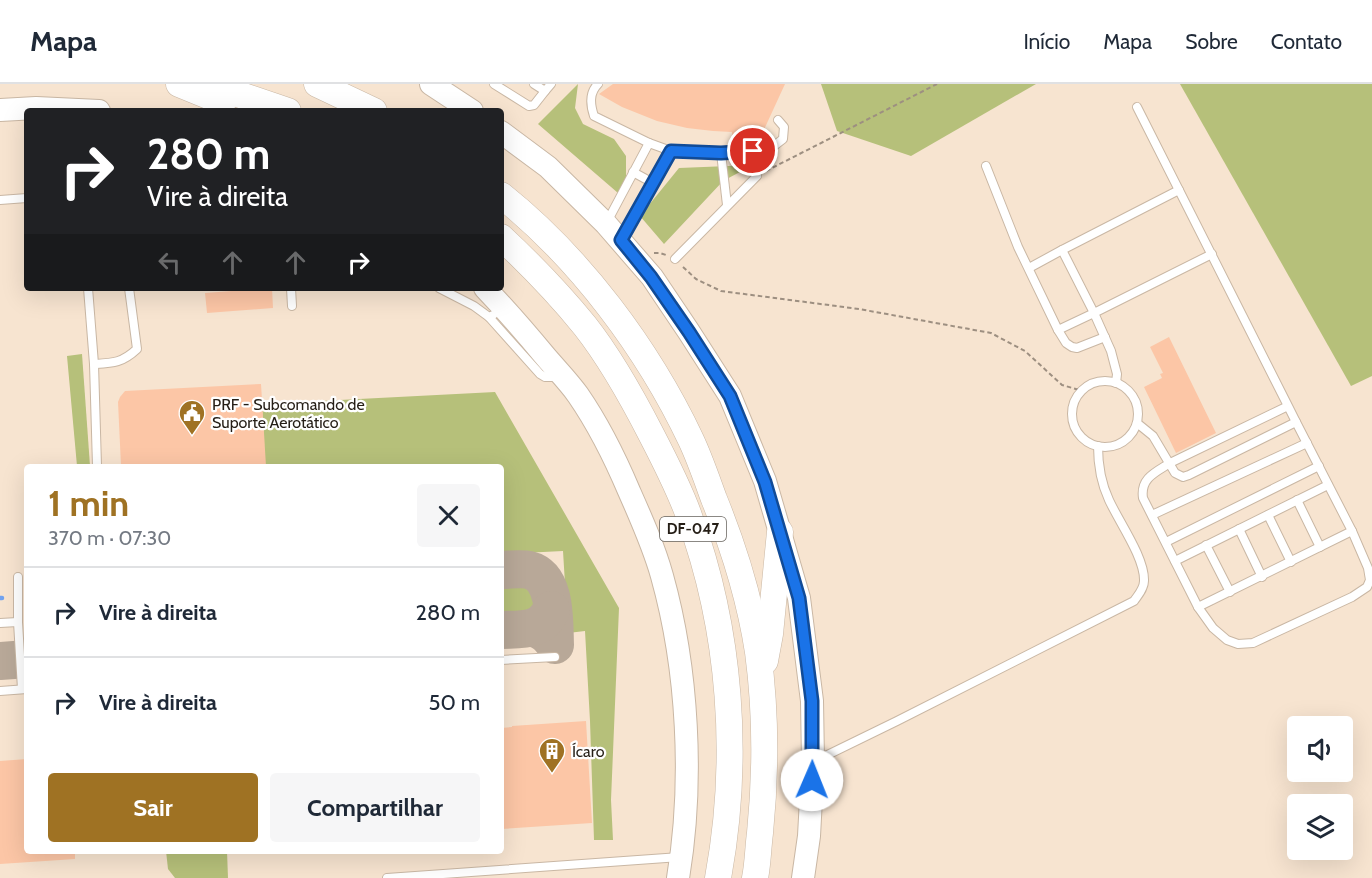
<!DOCTYPE html>
<html lang="pt">
<head>
<meta charset="utf-8">
<style>
  body { margin:0; font-family:Cabin,sans-serif; background:#f6f6f7; color:#1f2937; height:100vh; display:flex; flex-direction:column; font-size:22px; white-space:nowrap }
  * { box-sizing:border-box; margin:0 }
  p { font-size:20px; color:#747a83 }
  .icon { flex:none; width:33px; height:33px; fill:none; stroke:currentColor; stroke-width:2; stroke-linecap:round; stroke-linejoin:round }
  .map { position:relative; flex:1; overflow:hidden }
  .sheet { position:absolute; left:24px; top:380px; width:480px; height:390px; display:flex; flex-direction:column; background:#fff; border-radius:6px; box-shadow:0 6px 24px #0002 }
  .sheet>* { flex:none }
  .top-card { position:absolute; left:24px; top:24px; width:480px; height:183px; border-radius:6px; box-shadow:0 6px 24px #0002; background:#202124; color:#fff; overflow:hidden }
  .controls { position:absolute; left:1287px; top:632px; display:grid; gap:12px }
  .controls a { display:grid; place-items:center; width:66px; height:66px; border-radius:6px; background:#fff; box-shadow:0 6px 24px #0002; font-size:30px }
  .pin { position:absolute; display:grid; place-items:center; width:51px; height:51px; color:#fff; margin:-26px; border:3px solid #fff; border-radius:50%; box-shadow:0 2px 6px #0007 }
  .me { position:absolute; width:66px; margin:-33px; rotate:1deg; stroke-linejoin:round; filter:drop-shadow(0 0 4px #0008) }
  .turn { display:flex; align-items:center; gap:21px; height:126px; padding:0 24px; font-size:27px }
  .turn .icon { width:78px; height:78px; stroke-width:2.5 }
  .turn b { display:block; font-size:42px; line-height:51px }
  .lanes { display:flex; align-items:center; height:57px; padding:0 24px; background:#0003; justify-content:center; gap:30px; direction:ltr }
  .lanes .off { opacity:.35 }
  .round { display:grid; place-items:center; flex:none; width:63px; height:63px; border-radius:6px; background:#f6f6f7 }
  .summary { display:flex; align-items:center; justify-content:space-between; height:102px; padding:0 24px }
  h1 { font-size:36px; font-weight:700; line-height:45px; color:#9f7223 }
  .action { display:flex; gap:12px; margin-top:auto; padding:12px 24px }
  .action a { flex:1; height:69px; border-radius:6px; background:#9f7223; color:#fff; font-size:24px; font-weight:700; line-height:69px; text-align:center }
  .action a+a { background:#f6f6f7; color:#1f2937 }
  ul { padding:0; list-style:none }
  li { display:flex; align-items:center; gap:18px; height:90px; padding:0 24px; border-top:2px solid #e0e1e3 }
  li div { flex:1 }
  li b { display:block; font-size:22px }
  li em { font-style:normal }
  header { display:flex; align-items:center; gap:36px; box-sizing:border-box; height:84px; padding:0 30px; background:#fff; border-bottom:2px solid #e0e1e3 }
  header strong { font-size:28px }
  nav { display:flex; gap:33px; margin-inline-start:auto; font-size:21px }
  .map>svg:first-child { display:block }
</style>
</head>
<body>
<header>
<strong>Mapa</strong>
<nav><a>Início</a><a>Mapa</a><a>Sobre</a><a>Contato</a></nav>
</header>
<div class="map">
<svg width="1372" height="794" viewBox="0 0 1372 794">
  <rect width="100%" height="100%" fill="#f7e4d0"/>
  <g fill="#b6c07a">
    <path d="M578,0L575,24L583,40L614,55L626,72V93L618,109L538,40Z"/>
    <path d="M821,0H1036L911,72L837,47Z"/>
    <path d="M1180,0H1372V292L1351,302Z"/>
    <path d="M753,81L723,97L664,160L640,132L679,84Z"/>
    <path d="M82,270L90,382H77L67,272Z"/>
    <path d="M495,308L619,524L611,716L613,756H594L590,637L585,547L568,549L563,467L501,470V382H265L262,320Z"/>
    <path d="M501,496C525,495 535,496 533,523C523,533 515,532 501,533Z"/>
    <path d="M166,767H227L228,794H175L168,785Z"/>
  </g>
  <g fill="none" stroke-linecap="round" stroke-linejoin="round">
    <path stroke="#72a3f0" stroke-width="4.5" d="M0,514H2"/>
    <g stroke="#b8a898" stroke-width="38">
      <path d="M501,486C510,486 521,484 529,486C557,493 554,538 555,561C549,552 544,547 533,544"/>
      <path d="M501,546C521,545 542,548 551,526"/>
      <path d="M0,577L27,575"/>
    </g>
  </g>
  <g fill="#fcc6a6">
    <path d="M613,0H785L762,50L732,53V48L713,47L687,44L657,37L622,23L599,10Z"/>
    <path d="M245,204H272L273,224L207,229L205,209L245,206Z"/>
    <path d="M1169,253L1216,349L1176,369L1144,303L1162,294L1160,290L1163,289L1150,263Z"/>
    <path d="M261,300L266,382H121L118,318L120,313L125,307Z"/>
    <path d="M586,637L592,739L501,745V644L512,643V642Z"/>
    <path d="M27,675V766H75V775L0,780V677Z"/>
  </g>
  <g fill="none" stroke-linecap="round" stroke-linejoin="round">
    <g stroke="#c9b7a4" stroke-width="10">
      <g id="lane">
        <path d="M494,0L529,22L534,21L545,7"/>
        <path d="M534,0L545,7L551,0"/>
        <path d="M598,0C589,9 590,20 594,32L649,59L671,67L721,69L770,65L783,55L784,43L778,36"/>
        <path d="M1137,23L1288,322L1296,338L1352,447L1368,484L1370,496L1367,503L1352,513L1253,559L1238,560L1227,556L1213,544L1198,523L1143,414C1140,394 1156,388 1170,379L1288,322"/>
        <path d="M721,69L727,121"/>
        <path d="M986,82L1018,163L1058,246L1066,259L1072,263L1077,264L1105,253"/>
        <path d="M633,88L653,99"/>
        <path d="M0,116L27,114"/>
        <path d="M607,138L649,59"/>
        <path d="M621,156L671,67"/>
        <path d="M1062,166L1094,229L1111,267L1117,290L1116,299"/>
        <path d="M675,175L757,92"/>
        <path d="M1029,184L1062,166L1179,106"/>
        <path d="M88,204L94,280L97,382"/>
        <path d="M291,204L292,222"/>
        <path d="M439,204L474,222L489,233L493,231"/>
        <path d="M489,233L540,290L545,293H561"/>
        <path d="M1058,246L1094,229L1212,170"/>
        <path d="M94,280C113,279 122,279 137,265L129,204"/>
        <circle cx="1105" cy="330" r="33"/>
        <path d="M1137,339L1153,352L1175,389L1183,393L1189,391L1296,338"/>
        <path d="M1297,416L1320,463"/>
        <path d="M1152,431L1307,359"/>
        <path d="M1268,431L1291,478"/>
        <path d="M1239,445L1262,493"/>
        <path d="M1166,458L1319,382"/>
        <path d="M1206,461L1230,508"/>
        <path d="M1175,477L1328,401"/>
        <path d="M18,493V538L22,605"/>
        <path d="M1198,523L1352,447"/>
        <path d="M0,539L18,538"/>
        <path d="M501,576L555,573"/>
        <path d="M0,607L27,605"/>
        <path d="M815,677L897,637L1134,517C1138,511 1144,505 1144,497C1145,474 1119,438 1109,416C1101,399 1098,381 1098,362"/>
        <path d="M387,794L680,773"/>
      </g>
    </g>
    <g stroke="#c9b7a4" stroke-width="24">
      <g id="secondary">
        <path d="M431,0L472,27"/>
        <path d="M0,26L36,24L99,27"/>
        <path d="M501,48L548,83L606,140L652,193L689,248L730,312L765,397L799,514L812,617L813,678L809,752L803,794"/>
        <path d="M485,204C506,226 526,249 545,272C556,285 568,297 578,311C598,340 615,374 629,407C641,434 654,463 662,492C688,585 694,698 678,794"/>
      </g>
    </g>
    <g stroke="#c9b7a4" stroke-width="27">
      <g id="primary">
        <path d="M179,0L223,18"/>
        <path d="M208,0L288,27"/>
        <path d="M317,0L374,27"/>
        <path d="M501,111C580,174 648,265 691,356C700,375 707,396 714,415C734,464 750,516 758,568C766,628 766,689 760,749C758,764 758,779 755,794"/>
        <path d="M501,153C531,181 559,210 585,242C611,275 632,313 651,350C665,377 679,404 689,432C731,546 740,675 718,794"/>
        <path d="M765,577L770,550L780,448"/>
      </g>
    </g>
    <g stroke="#9d8f81" stroke-width="2" stroke-dasharray="4.5 3" stroke-linecap="butt">
      <path d="M766,87L937,0"/>
      <path d="M654,169H660L666,171"/>
      <path d="M683,183L696,195L721,207L859,225L991,249L1025,267L1062,301L1083,307"/>
    </g>
    <use href="#lane" stroke="#fff" stroke-width="8"/>
    <use href="#secondary" stroke="#fff" stroke-width="22"/>
    <use href="#primary" stroke="#fff" stroke-width="26"/>
  </g>
  <g fill="none" stroke-linecap="round" stroke-linejoin="round">
    <g stroke="#114b97" stroke-width="15">
      <path id="route" d="M753,67L721,69L671,67L621,156L651,193L689,248L730,312L765,398L799,514L812,617V696"/>
    </g>
    <use href="#route" stroke="#1a73e8" stroke-width="10"/>
  </g>
  <defs>
    <g id="civic-pin" transform="scale(1.35)"><path d="M0 17L-7.5 6A9.5 9.5 0 1 1 7.5 6Z" fill="#9f7223" stroke="#fff"/><path d="M-.6-6.5H3V-4.5H.6V-3L4-1V1h2V6H-6V1h2V-1L-.6-3ZM-1.2 2.5V6h2.4V2.5Z" fill="#fff"/></g>
    <g id="building-pin" transform="scale(1.35)"><path d="M0 17L-7.5 6A9.5 9.5 0 1 1 7.5 6Z" fill="#9f7223" stroke="#fff"/><path d="M-4-6H4V6H1V3H-1V6H-4ZM-2.5-4.3h1.7v1.8h-1.7ZM.8-4.3h1.7v1.8H.8ZM-2.5-1h1.7V.8h-1.7ZM.8-1h1.7V.8H.8Z" fill="#fff"/></g>
  </defs>
  <g fill-rule="evenodd">
    <use href="#civic-pin" x="192" y="329"/>
    <use href="#building-pin" x="552" y="667"/>
  </g>
  <g text-anchor="middle" dominant-baseline="central" stroke-width="4.5" stroke-linejoin="round" paint-order="stroke">
    <rect fill="#fff" stroke="#66625c" stroke-width="1.5" x="660" y="433" width="66" height="24" rx="4.5"/>
    <g font-size="15" font-weight="bold" fill="#251e16">
      <text x="693" y="445">DF-047</text>
    </g>
    <g font-size="16" fill="#251e16" stroke="#fff" text-anchor="start">
      <text x="212" y="320">PRF - Subcomando de<tspan x="212" dy="18">Suporte Aerotático</tspan></text>
      <text x="572" y="667">Ícaro</text>
    </g>
  </g>
</svg>
<div class="controls">
<a><svg class="icon" aria-label="sound" viewBox="0 0 24 24"><path d="M4 9h4l5-4v14l-5-4H4zM17 9q2 3 0 6"/></svg></a>
<a><svg class="icon" aria-label="layers" viewBox="0 0 24 24"><path d="M12 4l9 5-9 5-9-5zM3 14l9 5 9-5"/></svg></a>
</div>
<div class="pin" style="left:753px;top:67px;background:#d93025"><svg class="icon" aria-label="arrive" viewBox="0 0 24 24"><path d="M6 21V4h12l-3 4 3 4H6"/></svg></div>
<svg class="me" style="left:812px;top:696px" viewBox="-20 -20 40 40"><circle r="19" fill="#fff"/><path d="M0-13L10 11 0 6-10 11z" fill="#1a73e8"/></svg>
<div class="top-card">
<div class="turn"><svg class="icon" aria-label="right" viewBox="0 0 24 24"><path d="M7 20v-9h11M14 6l5 5-5 5"/></svg><div><b>280 m</b>Vire à direita</div></div>
<div class="lanes"><svg class="icon off" aria-label="left" viewBox="0 0 24 24"><path d="M17 20v-9H6M10 6l-5 5 5 5"/></svg><svg class="icon off" aria-label="ahead" viewBox="0 0 24 24"><path d="M12 20V5M6 11l6-6 6 6"/></svg><svg class="icon off" aria-label="ahead" viewBox="0 0 24 24"><path d="M12 20V5M6 11l6-6 6 6"/></svg><svg class="icon" aria-label="right" viewBox="0 0 24 24"><path d="M7 20v-9h11M14 6l5 5-5 5"/></svg></div>
</div>
<section class="sheet">
<div class="summary"><div><h1>1 min</h1><p>370 m · 07:30</p></div><a class="round"><svg class="icon" aria-label="close" viewBox="0 0 24 24"><path d="M6 6l12 12M18 6L6 18"/></svg></a></div>
<ul>
<li><svg class="icon" aria-label="right" viewBox="0 0 24 24"><path d="M7 20v-9h11M14 6l5 5-5 5"/></svg><div><b>Vire à direita</b></div><em>280 m</em></li>
<li><svg class="icon" aria-label="right" viewBox="0 0 24 24"><path d="M7 20v-9h11M14 6l5 5-5 5"/></svg><div><b>Vire à direita</b></div><em>50 m</em></li>
</ul>
<div class="action"><a>Sair</a><a>Compartilhar</a></div>
</section>
</div>
</body>
</html>
